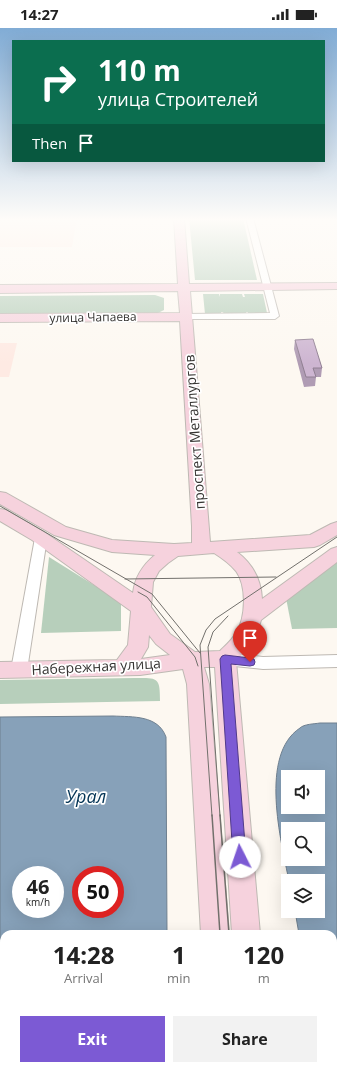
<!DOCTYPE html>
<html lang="en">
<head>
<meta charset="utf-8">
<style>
  body { margin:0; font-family:"Open Sans",sans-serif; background:#f2f2f2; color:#222; height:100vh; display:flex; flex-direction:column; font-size:15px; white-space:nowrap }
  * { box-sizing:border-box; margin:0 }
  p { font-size:13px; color:#767676 }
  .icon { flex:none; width:22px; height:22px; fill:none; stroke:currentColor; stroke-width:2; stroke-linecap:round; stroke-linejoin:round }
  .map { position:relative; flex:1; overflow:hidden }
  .panel { position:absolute; left:0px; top:902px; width:337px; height:140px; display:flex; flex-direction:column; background:#fff; border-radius:12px 12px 0 0; box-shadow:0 4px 16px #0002 }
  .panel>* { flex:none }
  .banner { position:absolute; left:12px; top:12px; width:313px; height:122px; border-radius:0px; box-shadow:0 4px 16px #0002; background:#0b6e4f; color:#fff; overflow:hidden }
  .tools { position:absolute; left:281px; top:742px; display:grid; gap:8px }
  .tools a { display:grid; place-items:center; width:44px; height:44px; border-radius:0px; background:#fff; box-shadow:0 4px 16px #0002; font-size:20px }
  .speed { position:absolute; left:12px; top:838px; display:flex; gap:8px; font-size:20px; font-weight:700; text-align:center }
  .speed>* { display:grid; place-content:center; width:52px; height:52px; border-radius:50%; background:#fff; box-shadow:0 4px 16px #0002; line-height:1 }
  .speed small { font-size:10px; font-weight:400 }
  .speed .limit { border:6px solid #d22; background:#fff; color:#111 }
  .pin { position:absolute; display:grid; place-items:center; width:34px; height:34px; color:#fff; margin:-41px -17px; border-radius:50% 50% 50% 0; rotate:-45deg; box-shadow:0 0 4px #0007 }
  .pin .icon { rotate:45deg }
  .me { position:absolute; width:44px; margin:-22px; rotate:356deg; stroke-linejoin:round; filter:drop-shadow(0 0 3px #0008) }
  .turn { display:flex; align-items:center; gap:14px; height:84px; padding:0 20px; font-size:18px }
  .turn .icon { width:52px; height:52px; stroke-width:2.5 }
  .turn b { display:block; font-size:28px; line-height:34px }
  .then { display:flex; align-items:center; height:38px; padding:0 20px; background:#0003; gap:8px; font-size:15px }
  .eta { display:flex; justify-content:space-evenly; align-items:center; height:68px; text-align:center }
  .eta b { font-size:24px; font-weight:700; line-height:28px }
  .primary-button { display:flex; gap:8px; margin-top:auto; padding:8px 20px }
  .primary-button a { flex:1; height:46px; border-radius:0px; background:#7c5ad4; color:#fff; font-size:16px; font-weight:700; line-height:46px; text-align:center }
  .primary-button a+a { background:#f2f2f2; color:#222 }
  .status { display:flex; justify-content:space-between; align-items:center; height:28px; padding:0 20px; background:#fff; direction:ltr }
  .status svg { height:11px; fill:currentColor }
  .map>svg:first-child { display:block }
</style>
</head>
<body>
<div class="status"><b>14:27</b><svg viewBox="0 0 49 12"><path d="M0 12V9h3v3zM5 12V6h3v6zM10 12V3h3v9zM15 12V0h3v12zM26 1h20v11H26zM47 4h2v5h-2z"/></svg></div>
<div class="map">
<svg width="337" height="1042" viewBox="0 0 337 1042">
  <rect width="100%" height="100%" fill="#fdf8f1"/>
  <g fill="#feeae3">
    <path d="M0,190H77L72,219H0Z"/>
    <path d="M0,315H17L9,349H0Z"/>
  </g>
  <g fill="#b7cfbb">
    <path d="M189,190H243L257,252H195Z"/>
    <path d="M203,266H219V269L220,266H242L243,269H245L244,266H263L267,285L248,286V284H246V286H224L223,284H221V286H205Z"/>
    <path d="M155,267L164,270V282L156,286L0,287V268Z"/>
    <path d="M49,529L121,574V603L41,605Z"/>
    <path d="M337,534V600L292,601L286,570Z"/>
    <path d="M135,650C158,650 160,649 160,673L0,676V652Z"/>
  </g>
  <g fill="#87a1b9" stroke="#6f8090" fill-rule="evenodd">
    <path d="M113,688C133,689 158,687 166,709L167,906H4V1038H163V1042H0V689ZM21,847H55V881H21ZM81,847H115V881H81Z"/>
    <path d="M320,695H337V1042H328L327,1038H333V906H299L295,883H318V853H289C281,813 259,727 300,700C304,696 314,696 320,695ZM288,749H318V779H288ZM288,801H318V831H288Z"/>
  </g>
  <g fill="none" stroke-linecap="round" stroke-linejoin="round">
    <g stroke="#beb9b3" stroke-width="2">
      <g id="street">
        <path d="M246,190H253L279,288L275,291H182L181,289L185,286L270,285Z"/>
        <path d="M41,506L46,507L47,510L27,642L24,646L19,648L14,646L11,642L35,510L36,507Z"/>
        <path d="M225,625L263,629L337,627V639L263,641L225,637L220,635L218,631L220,627Z"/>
      </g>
    </g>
    <g stroke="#beb9b3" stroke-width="2">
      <g id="secondary">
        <path d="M174,190H184L189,256L337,255V261L190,263L210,514L310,507L331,496L337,494V507L320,517L314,519L237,524C253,536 261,552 262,571L331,521L337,519V534L261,592C257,609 247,621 236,633L260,906H232L215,639H204L209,656L229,906H201L187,656L183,641L140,647L0,650V634L117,632L128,617L131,583L32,512L0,493V481L6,482L44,504L133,565C135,548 143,537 155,527L112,524L54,507L0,476V464L6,465L66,499L112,512L174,516L192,515V498L180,293L0,294V286L180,285L178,263L0,265V257L178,256ZM214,525C222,530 230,536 236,543C247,558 246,590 236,605C232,612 225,618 220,623L195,624L170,606L151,579L153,554L159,543L168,535L178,528ZM149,607L156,616L170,627L141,631L148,619Z"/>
        <rect x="208" y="1038" width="30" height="4"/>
        <rect x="241" y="1038" width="30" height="4"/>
      </g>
    </g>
    <use href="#street" fill="#fff" fill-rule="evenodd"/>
    <use href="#secondary" fill="#f6d2dd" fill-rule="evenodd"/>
    <g stroke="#72706c" stroke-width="1">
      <path d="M0,478L152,566L200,625"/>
      <path d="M125,551L276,549"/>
      <path d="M138,564L147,569L195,629L198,638"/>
      <path d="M212,788L200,617L206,602L215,591L337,509"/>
      <path d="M220,788L208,619L213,604L228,588"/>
    </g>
    <g stroke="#72706c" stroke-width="1.5">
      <path d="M212,787L220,906"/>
      <path d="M220,787L229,906"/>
      <path d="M229,1038V1042"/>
      <path d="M239,1038V1042"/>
    </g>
  </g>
  <path fill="#b09cb4" d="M295,312L322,340L321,349H316L315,358L304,359L294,321Z"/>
  <path fill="#cdb5d1" stroke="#907f92" d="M313,311L322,340H313L316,349H306L295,312Z"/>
  <linearGradient id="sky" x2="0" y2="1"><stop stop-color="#81acd5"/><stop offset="0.57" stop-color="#fefcf9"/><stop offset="1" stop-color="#fefcf9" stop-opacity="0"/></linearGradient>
  <rect width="337" height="336" fill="url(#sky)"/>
  <path fill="#7c5ad4" stroke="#513a8a" d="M225,627L250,630L254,631L255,634L254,637L250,638L231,636L246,829L244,833L240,835L235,833L233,829L220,631L222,628Z"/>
  <g text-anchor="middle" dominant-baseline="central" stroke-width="3.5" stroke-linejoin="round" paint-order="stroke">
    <g font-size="12" fill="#363432" stroke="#fff">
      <text transform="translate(93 289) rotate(-1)">улица Чапаева</text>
    </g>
    <g font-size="14" fill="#363432" stroke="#fff">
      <text transform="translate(194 404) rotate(-94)">проспект Металлургов</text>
      <text transform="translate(96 638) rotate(-3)">Набережная улица</text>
    </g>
    <g font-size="18" font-style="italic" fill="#053556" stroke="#fff">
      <text x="86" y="768">Урал</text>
    </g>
  </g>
</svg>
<div class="tools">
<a><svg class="icon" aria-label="sound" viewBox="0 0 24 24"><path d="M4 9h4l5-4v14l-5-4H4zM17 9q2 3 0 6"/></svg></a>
<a><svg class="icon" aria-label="search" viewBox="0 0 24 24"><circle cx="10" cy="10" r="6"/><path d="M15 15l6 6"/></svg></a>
<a><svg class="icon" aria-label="layers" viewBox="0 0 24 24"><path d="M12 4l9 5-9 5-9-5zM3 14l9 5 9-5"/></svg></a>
</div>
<div class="speed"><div>46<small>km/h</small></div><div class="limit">50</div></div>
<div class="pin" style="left:250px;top:634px;background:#d93025"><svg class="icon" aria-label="arrive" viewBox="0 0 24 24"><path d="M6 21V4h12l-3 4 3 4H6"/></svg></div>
<svg class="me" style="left:240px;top:829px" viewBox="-20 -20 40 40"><circle r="19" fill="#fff"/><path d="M0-13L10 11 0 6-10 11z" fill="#7c5ad4"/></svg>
<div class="banner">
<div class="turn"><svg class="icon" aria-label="right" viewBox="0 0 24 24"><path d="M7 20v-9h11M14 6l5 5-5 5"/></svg><div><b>110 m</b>улица Строителей</div></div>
<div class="then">Then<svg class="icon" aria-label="arrive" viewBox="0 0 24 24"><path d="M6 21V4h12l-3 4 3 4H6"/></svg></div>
</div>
<section class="panel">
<div class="eta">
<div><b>14:28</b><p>Arrival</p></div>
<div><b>1</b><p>min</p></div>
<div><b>120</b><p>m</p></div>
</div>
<div class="primary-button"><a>Exit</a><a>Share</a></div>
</section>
</div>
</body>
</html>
